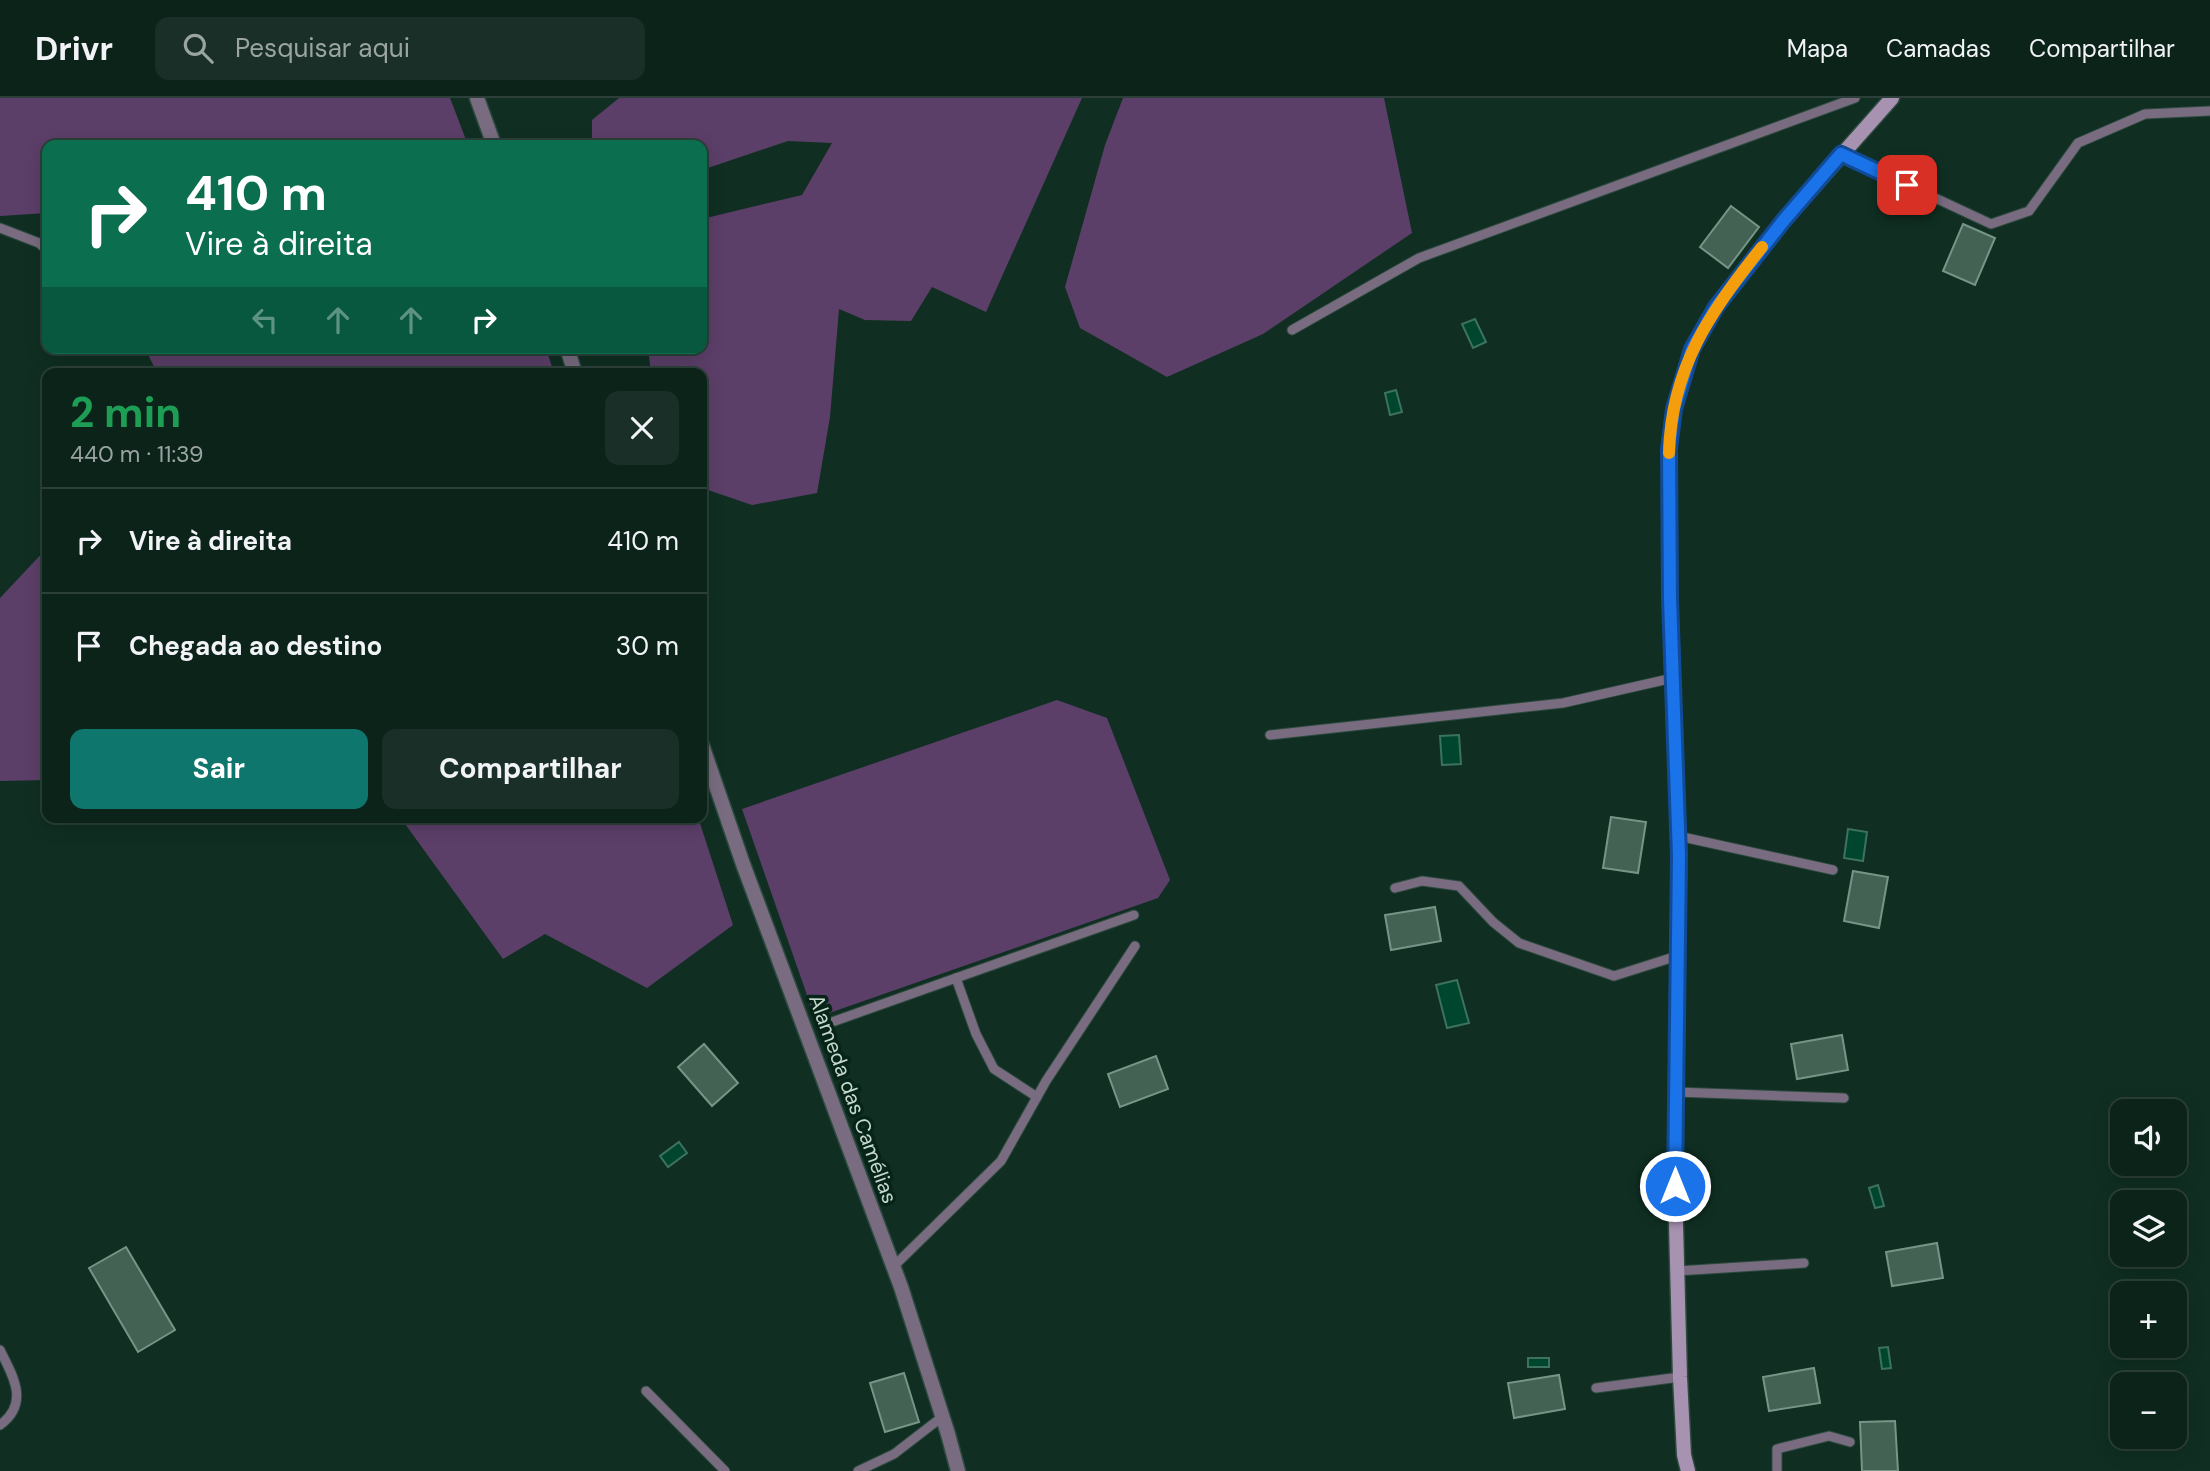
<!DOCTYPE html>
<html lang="pt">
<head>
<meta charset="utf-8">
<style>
  body { margin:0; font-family:"DM Sans",sans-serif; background:#1a2f27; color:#f1f3f6; height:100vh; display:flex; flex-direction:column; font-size:26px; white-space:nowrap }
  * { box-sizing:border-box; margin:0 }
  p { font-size:23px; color:#9aa4a2 }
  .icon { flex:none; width:38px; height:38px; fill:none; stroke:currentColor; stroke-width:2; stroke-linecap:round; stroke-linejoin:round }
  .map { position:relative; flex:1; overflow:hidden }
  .details { position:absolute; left:42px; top:270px; width:665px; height:455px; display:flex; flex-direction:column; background:#0c231a; border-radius:14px; box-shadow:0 4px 18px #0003,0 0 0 2px #2c4039 }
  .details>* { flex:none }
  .top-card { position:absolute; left:42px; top:42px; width:665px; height:214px; border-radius:14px; box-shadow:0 4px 18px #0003,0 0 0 2px #2c4039; background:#0b6e4f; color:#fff; overflow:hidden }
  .controls { position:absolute; left:2110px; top:1001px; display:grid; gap:14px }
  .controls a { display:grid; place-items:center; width:77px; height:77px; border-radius:14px; background:#0c231a; box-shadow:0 4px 18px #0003,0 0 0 2px #2c4039; font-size:35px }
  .pin { position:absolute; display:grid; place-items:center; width:60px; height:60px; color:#fff; margin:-30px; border-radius:14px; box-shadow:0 4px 10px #0006 }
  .me { position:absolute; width:77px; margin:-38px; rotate:0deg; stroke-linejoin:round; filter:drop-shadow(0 0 5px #0008) }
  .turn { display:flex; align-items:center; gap:24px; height:147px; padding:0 28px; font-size:32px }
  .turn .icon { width:91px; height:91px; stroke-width:2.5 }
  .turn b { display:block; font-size:49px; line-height:60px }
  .lanes { display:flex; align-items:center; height:66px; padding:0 28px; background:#0003; justify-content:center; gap:35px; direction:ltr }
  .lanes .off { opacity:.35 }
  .round { display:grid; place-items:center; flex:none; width:74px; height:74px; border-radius:14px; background:#1a2f27 }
  .headline { display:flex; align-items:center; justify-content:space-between; height:119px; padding:0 28px }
  h1 { font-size:42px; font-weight:700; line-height:52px; color:#1e9e55 }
  .primary-button { display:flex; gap:14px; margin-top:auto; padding:14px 28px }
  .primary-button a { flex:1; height:80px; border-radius:14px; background:#0f766e; color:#fff; font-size:28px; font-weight:700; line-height:80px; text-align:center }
  .primary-button a+a { background:#1a2f27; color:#f1f3f6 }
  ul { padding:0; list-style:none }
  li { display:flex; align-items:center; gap:21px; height:105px; padding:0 28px; border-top:2px solid #2c4039 }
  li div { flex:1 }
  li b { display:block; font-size:26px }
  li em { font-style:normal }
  header { display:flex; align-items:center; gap:42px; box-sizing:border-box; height:98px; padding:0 35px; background:#0c231a; border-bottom:2px solid #2c4039 }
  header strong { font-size:33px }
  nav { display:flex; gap:38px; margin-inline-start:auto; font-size:24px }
  .search { width:490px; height:63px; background:#1a2f27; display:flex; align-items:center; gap:18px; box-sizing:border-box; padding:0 24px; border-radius:14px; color:#9aa4a2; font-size:26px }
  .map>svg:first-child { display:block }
</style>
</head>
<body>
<header>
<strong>Drivr</strong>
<div class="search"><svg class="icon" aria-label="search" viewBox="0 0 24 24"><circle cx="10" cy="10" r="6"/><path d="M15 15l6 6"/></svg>Pesquisar aqui</div>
<nav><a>Mapa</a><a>Camadas</a><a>Compartilhar</a></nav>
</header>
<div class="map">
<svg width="2210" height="1373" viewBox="0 0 2210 1373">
  <rect width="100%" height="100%" fill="#102f22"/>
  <g fill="#5c3f69">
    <path d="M0,0H450L468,47H47V115L0,118Z"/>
    <path d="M619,0H1082L986,214L932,189L911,223L865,222L839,211L830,319L817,395L752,407L702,390V275H651L648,250H702V121L802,97L832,45L788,43L702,72V47H592V22Z"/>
    <path d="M1123,0H1384L1412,135L1263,236L1167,279L1080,230L1065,189L1105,47Z"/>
    <path d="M145,250H546L554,275H157Z"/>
    <path d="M47,450V682L0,683V500Z"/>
    <path d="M1057,602L1107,620L1170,782L1158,800L815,920L742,711Z"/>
    <path d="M400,719H698L733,827L647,890L545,836L503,861Z"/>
  </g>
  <g fill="#00462f" stroke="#3c725f" stroke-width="2">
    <path d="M1475,221L1486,244L1473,250L1462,226Z"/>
    <path d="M1396,292L1402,314L1390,317L1385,295Z"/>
    <path d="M1459,637L1461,666L1442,667L1440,638Z"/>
    <path d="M1848,731L1867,734L1863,763L1844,760Z"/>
    <path d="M1457,882L1469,925L1447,930L1436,887Z"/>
    <path d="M679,1044L687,1055L668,1069L660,1058Z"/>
    <path d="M1878,1087L1884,1108L1875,1110L1869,1090Z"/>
    <path d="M1888,1249L1891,1270L1882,1271L1879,1250Z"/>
    <rect x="1528" y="1260" width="21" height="9"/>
  </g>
  <g fill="#446254" stroke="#759686" stroke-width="2">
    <path d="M1731,108L1759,129L1728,170L1700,149Z"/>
    <path d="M1963,126L1995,140L1975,187L1943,173Z"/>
    <path d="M1611,719L1646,724L1638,775L1603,770Z"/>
    <path d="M1853,773L1888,779L1879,830L1844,823Z"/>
    <path d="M1435,809L1441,843L1391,852L1385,817Z"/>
    <path d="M1842,937L1848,972L1797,981L1791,946Z"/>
    <path d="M704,946L738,985L712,1008L678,969Z"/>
    <path d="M1156,958L1168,991L1120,1009L1108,976Z"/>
    <path d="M1937,1145L1943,1180L1892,1188L1886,1154Z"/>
    <path d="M126,1149L175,1232L138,1254L89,1170Z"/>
    <path d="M1814,1270L1820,1305L1769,1313L1763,1279Z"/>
    <path d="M904,1275L919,1324L885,1334L870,1285Z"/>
    <path d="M1559,1277L1565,1311L1514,1320L1508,1285Z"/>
    <path d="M1895,1323L1898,1373H1862L1860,1324Z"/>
  </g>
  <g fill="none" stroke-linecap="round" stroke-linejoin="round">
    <g stroke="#2d4a3e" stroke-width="11">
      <g id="lane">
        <path d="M1841,56L1991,126L2029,113L2078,45L2145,16L2210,13"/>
        <path d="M0,130L39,145L47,152"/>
        <path d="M1292,232L1419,160L1855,0"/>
        <path d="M1270,637L1563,605L1673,580"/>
        <path d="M1678,738L1833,772"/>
        <path d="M1395,790L1422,783L1459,788L1493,824L1519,845L1614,878L1677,858"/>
        <path d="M956,880L976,936L994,971L1037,999"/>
        <path d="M832,924L1134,817"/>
        <path d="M1676,994L1844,1000"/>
        <path d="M893,1169L1001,1063L1046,983L1135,848"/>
        <path d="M1677,1173L1804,1165"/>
        <path d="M0,1252C13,1278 30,1305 0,1327"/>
        <path d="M1596,1290L1680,1279"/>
        <path d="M646,1293L725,1373"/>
        <path d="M858,1373L894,1356L942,1319"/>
        <path d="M1777,1373V1351L1829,1338L1850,1344"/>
      </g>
    </g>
    <g stroke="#2d4a3e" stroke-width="17">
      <g id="street">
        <path d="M477,0L494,47"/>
        <path d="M567,250L575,275"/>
        <path d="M702,647L743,766L901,1189L948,1336L958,1373"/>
      </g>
    </g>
    <g stroke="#2d4a3e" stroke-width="17">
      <path id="secondary" d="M1688,1373L1684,1357L1680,1279L1675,1088L1679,758L1670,501L1669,351L1674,311L1692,251L1716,209L1784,122L1892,0"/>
    </g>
    <use href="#lane" stroke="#796c80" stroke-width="9"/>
    <use href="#street" stroke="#796c80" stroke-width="14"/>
    <use href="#secondary" stroke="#a892b2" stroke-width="14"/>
  </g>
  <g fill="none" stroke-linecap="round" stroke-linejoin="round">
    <g stroke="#114b97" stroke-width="18">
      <path id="route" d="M1675,1088L1679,758L1670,501L1669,351L1674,311L1692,251L1716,209L1784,122L1841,56L1907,87"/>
    </g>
    <use href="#route" stroke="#1a73e8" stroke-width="12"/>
    <path stroke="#f59e0b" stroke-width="12" d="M1669,355C1671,270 1711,212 1762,149"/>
  </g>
  <g text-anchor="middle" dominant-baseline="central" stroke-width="7" stroke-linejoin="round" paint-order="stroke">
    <g font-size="21" fill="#c7d8cf" stroke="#062518">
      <text transform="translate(853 1001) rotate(70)">Alameda das Camélias</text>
    </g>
  </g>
</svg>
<div class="controls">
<a><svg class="icon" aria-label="sound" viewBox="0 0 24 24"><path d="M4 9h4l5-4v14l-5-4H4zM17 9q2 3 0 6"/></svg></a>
<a><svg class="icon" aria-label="layers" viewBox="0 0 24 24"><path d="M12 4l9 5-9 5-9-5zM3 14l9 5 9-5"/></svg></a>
<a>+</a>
<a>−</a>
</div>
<div class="pin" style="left:1907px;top:87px;background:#d93025"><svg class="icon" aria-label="arrive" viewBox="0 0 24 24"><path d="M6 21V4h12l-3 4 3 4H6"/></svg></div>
<svg class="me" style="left:1675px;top:1088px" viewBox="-20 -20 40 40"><circle r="17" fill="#1a73e8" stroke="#fff" stroke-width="3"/><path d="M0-11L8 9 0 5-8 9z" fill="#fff"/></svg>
<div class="top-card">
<div class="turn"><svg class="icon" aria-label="right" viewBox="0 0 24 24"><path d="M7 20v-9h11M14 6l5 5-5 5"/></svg><div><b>410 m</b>Vire à direita</div></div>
<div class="lanes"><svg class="icon off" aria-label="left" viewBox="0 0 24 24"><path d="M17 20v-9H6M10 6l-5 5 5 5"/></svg><svg class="icon off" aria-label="ahead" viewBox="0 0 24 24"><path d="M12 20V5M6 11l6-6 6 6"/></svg><svg class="icon off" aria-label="ahead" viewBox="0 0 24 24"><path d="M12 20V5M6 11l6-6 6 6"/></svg><svg class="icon" aria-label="right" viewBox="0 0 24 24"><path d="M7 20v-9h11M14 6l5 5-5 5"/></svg></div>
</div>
<section class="details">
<div class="headline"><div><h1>2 min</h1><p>440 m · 11:39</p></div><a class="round"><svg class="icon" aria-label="close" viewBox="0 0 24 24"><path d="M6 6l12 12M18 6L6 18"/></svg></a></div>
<ul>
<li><svg class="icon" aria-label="right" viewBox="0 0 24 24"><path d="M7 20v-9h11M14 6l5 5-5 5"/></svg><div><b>Vire à direita</b></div><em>410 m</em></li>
<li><svg class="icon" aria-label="arrive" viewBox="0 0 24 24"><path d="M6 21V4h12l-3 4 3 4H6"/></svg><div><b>Chegada ao destino</b></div><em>30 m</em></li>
</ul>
<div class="primary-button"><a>Sair</a><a>Compartilhar</a></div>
</section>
</div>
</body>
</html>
